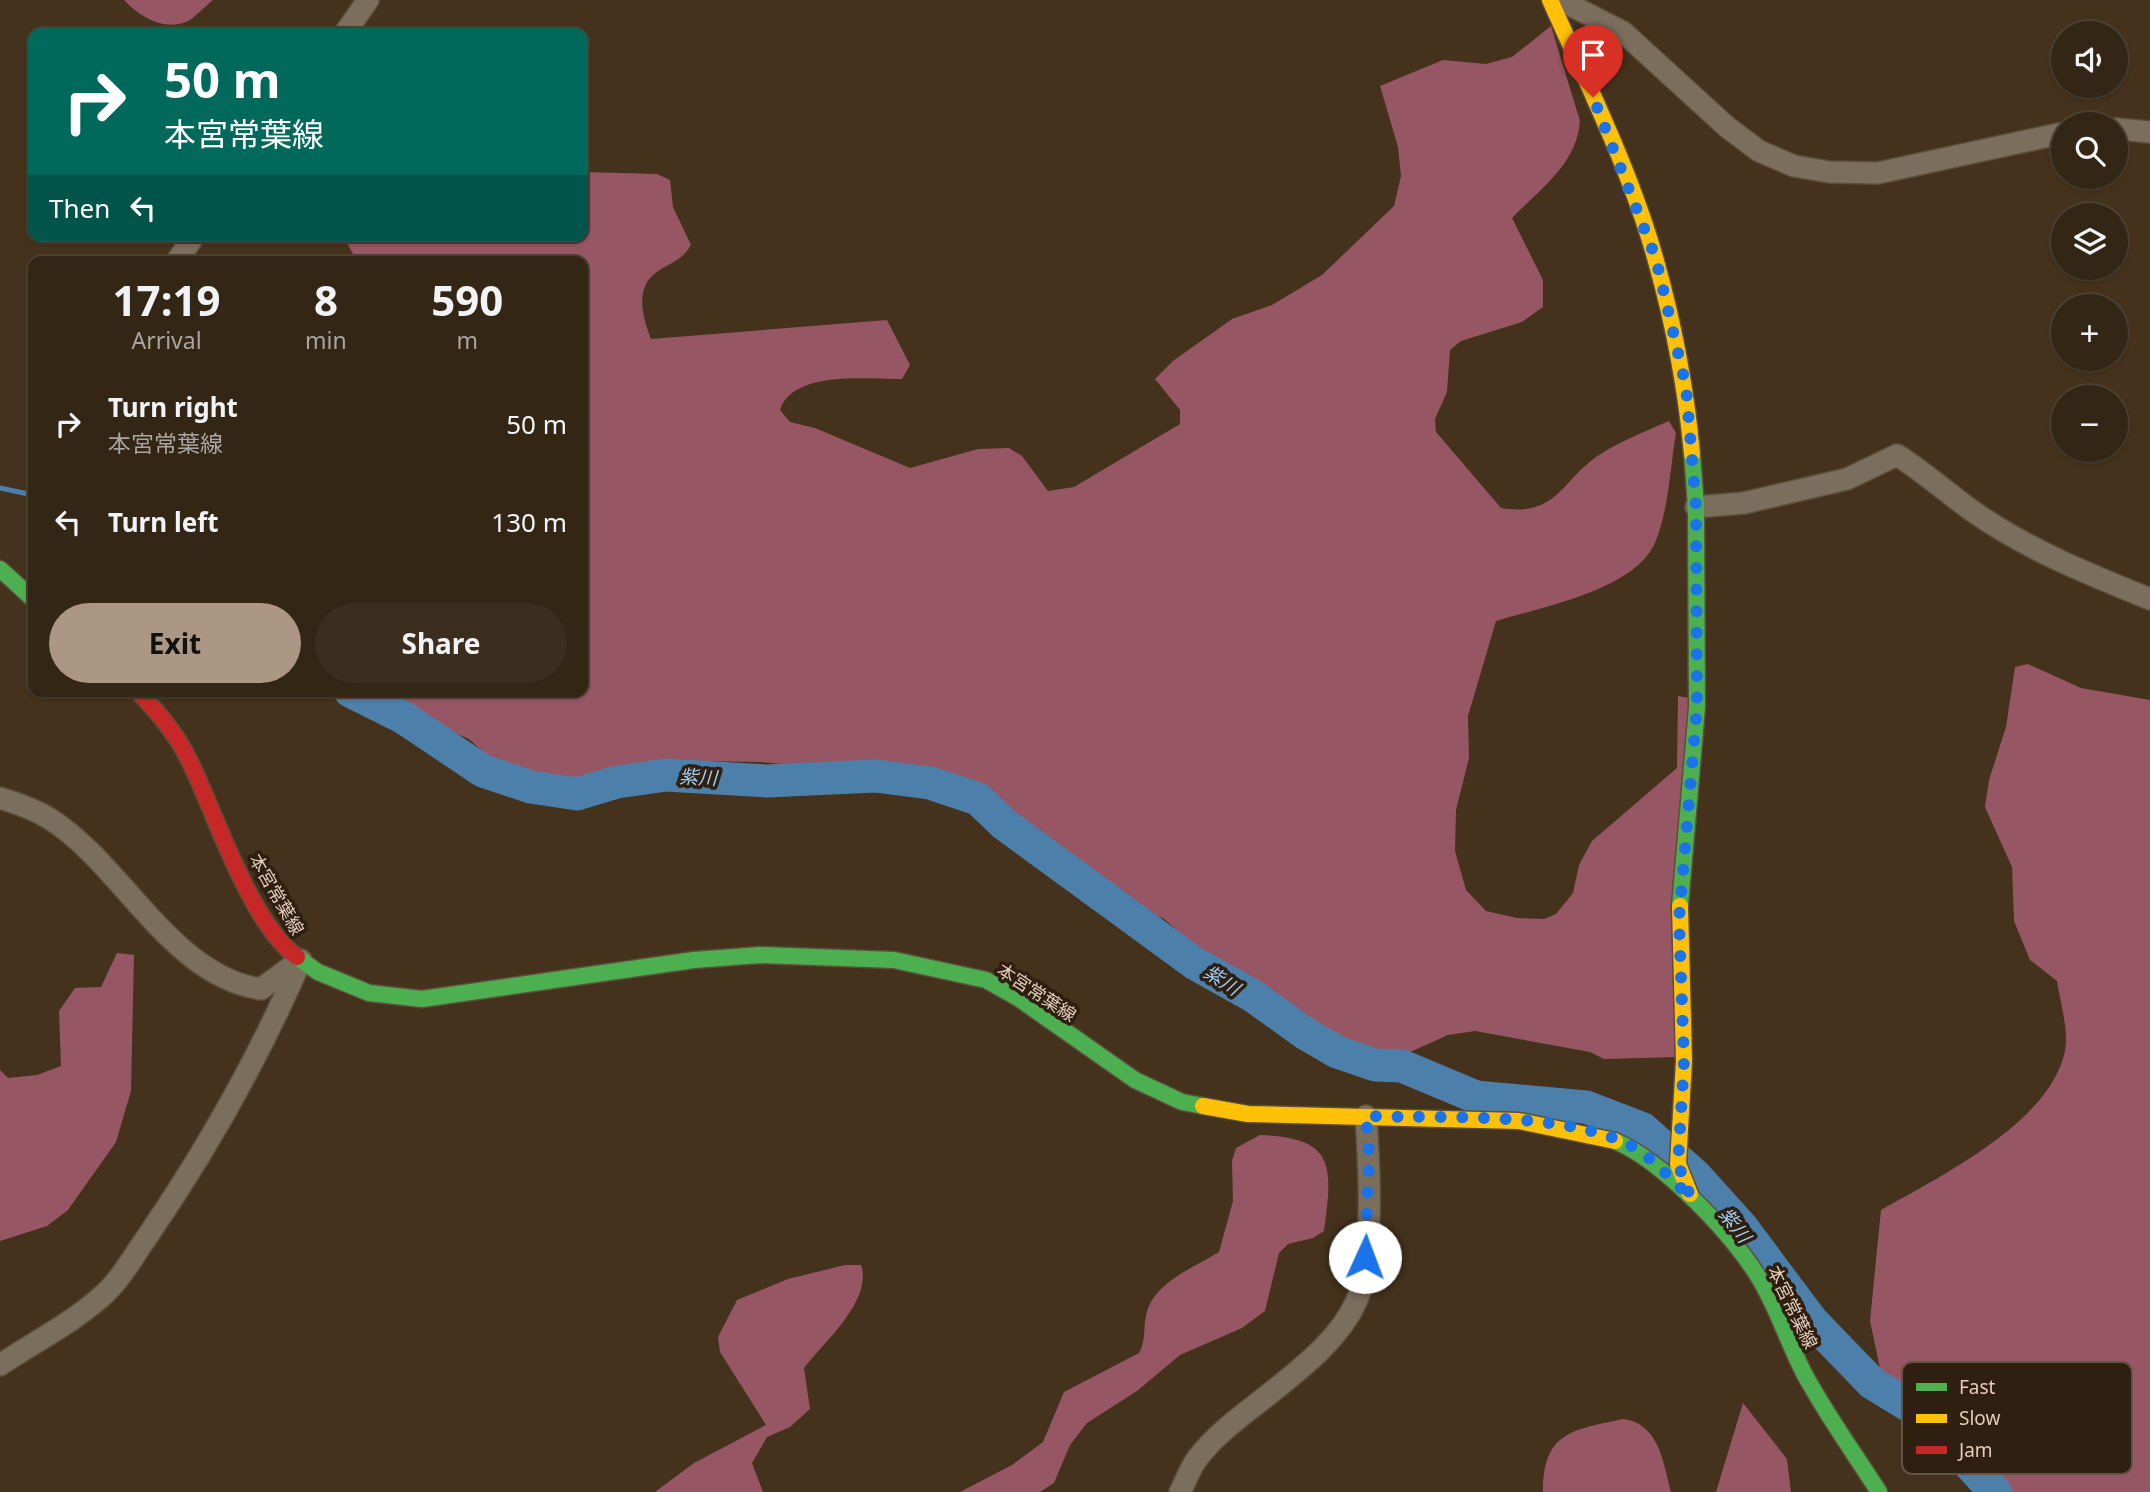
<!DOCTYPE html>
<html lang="en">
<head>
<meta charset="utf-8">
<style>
  body { margin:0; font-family:"Noto Sans","Noto Sans JP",sans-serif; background:#3b2e1e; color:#f1f3f6; height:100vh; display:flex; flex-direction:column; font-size:26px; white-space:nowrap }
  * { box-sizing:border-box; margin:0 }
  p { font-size:23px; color:#a9a5a0 }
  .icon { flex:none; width:38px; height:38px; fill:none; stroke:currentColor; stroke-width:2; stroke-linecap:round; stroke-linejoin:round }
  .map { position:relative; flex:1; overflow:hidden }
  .sheet { position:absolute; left:28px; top:256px; width:560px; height:441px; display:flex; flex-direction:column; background:#332615; border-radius:14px; box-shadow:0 2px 5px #0004,0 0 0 2px #4e4334 }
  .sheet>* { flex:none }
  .banner { position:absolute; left:28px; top:28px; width:560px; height:214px; border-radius:14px; box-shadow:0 2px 5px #0004,0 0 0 2px #4e4334; background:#00695c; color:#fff; overflow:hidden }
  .tools { position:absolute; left:2051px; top:21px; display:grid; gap:14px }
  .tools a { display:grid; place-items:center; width:77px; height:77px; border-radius:50%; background:#332615; box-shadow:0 2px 5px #0004,0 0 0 2px #4e4334; font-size:35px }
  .pin { position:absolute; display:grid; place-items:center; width:60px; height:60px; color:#fff; margin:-72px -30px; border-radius:50% 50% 50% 0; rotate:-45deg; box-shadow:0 0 7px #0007 }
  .pin .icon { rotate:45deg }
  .me { position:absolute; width:77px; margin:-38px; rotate:2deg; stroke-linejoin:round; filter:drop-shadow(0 0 5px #0008) }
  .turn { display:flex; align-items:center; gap:24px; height:147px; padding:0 21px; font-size:32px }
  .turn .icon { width:91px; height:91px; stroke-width:2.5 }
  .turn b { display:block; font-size:49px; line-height:60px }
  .then { display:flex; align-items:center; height:66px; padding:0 21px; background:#0003; gap:14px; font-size:26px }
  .eta { display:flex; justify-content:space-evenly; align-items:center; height:119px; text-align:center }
  .eta b { font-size:42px; font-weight:700; line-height:49px }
  .button { display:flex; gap:14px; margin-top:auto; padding:14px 21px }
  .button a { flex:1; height:80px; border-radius:42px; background:#ab9783; color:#111; font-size:28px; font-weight:700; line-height:80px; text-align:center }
  .button a+a { background:#3b2e1e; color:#f1f3f6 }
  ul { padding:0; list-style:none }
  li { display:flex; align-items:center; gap:21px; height:98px; padding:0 21px }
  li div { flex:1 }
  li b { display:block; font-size:26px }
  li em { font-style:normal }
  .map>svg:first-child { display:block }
</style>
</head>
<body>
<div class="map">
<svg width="2150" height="1492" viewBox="0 0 2150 1492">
  <rect width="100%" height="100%" fill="#44321c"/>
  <g fill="#975663">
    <path d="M124,0H213C205,6 195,18 186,22C163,31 139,16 124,0Z"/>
    <path d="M1551,26L1580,121C1577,164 1540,189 1512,218L1543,280V307L1522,322L1461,341L1450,350L1447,392L1435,419L1436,432L1501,508C1556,517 1561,482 1596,457C1618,442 1644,432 1669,421L1676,433C1670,468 1669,509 1655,543C1634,590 1542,607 1496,621L1468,716L1469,758L1456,810L1455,851L1466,890L1486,911L1517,918L1544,919L1556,914L1573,893L1579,865L1592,841L1677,768L1678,696L1695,699L1678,1057L1604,1059L1590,1052L1475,1031L1448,1035L1399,1057H1372L1279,1006L1257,985L1209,958L1164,919L1103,892L1076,860L1028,830L976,784L963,779L760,762L700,761L632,772L583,805L540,804L469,739L441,727L407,704L375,691H583V261H357L343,236H583V172L657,174L670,180L673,207L691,245C681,263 666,263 652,276C635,292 644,321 651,339L887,320L910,365L902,379C868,379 792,370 780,410L790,422L815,428L910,468L978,449L1009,448L1022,456L1048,491L1074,487L1180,424V410L1155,379L1173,361L1232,319L1272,305L1322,275L1394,206L1401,176L1398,147L1380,86L1443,60L1486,64L1512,57Z"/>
    <path d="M2028,664L2081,688L2150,700V1492H1995L1945,1431L1881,1373L1870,1321L1881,1210C1940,1176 2050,1123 2065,1051C2069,1031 2060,1001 2057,981L2030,960L2014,921L2012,867L1985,807L1989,780L2006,727L2015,667Z"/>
    <path d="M117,953L134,955L131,1091L116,1142L68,1210L47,1226L0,1241V1070L8,1078L37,1075L61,1066L59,1011L75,988L101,987Z"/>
    <path d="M1260,1135C1335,1138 1333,1165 1324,1231L1313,1238L1288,1244L1279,1253L1265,1311L1242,1328L1180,1355L1137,1391L1087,1423L1070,1445L1054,1483L1040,1492H960L1012,1465L1043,1442L1064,1392L1139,1353C1146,1340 1143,1330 1146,1316C1152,1283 1193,1268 1219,1252L1233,1201L1232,1161L1236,1148Z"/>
    <path d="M845,1265H861C873,1300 824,1342 804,1368L810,1409L790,1427L767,1437L752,1463L763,1492H655L694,1463L766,1425L720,1352L718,1337L737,1300L788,1279Z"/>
    <path d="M1743,1403L1787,1459L1791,1492H1716Z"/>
    <path d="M1623,1419C1659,1423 1663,1462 1671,1492H1543C1543,1432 1572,1430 1623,1419Z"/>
  </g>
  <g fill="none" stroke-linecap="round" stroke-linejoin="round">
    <path stroke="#4c80aa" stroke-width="5" d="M0,488L33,495"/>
    <path stroke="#4c80aa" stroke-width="33" d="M350,691L404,718L483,771L531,787L577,794L617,782L666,775L767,781L875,776L930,783L978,799L1004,824L1194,963L1253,996L1306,1034L1337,1052L1375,1065L1402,1066L1476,1097L1586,1107L1643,1129L1695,1175L1741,1226L1812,1321L1872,1383L1924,1415L1995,1492"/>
    <g stroke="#5c4d3d" stroke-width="24">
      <g id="street">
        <path d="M1560,0L1623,32L1727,127L1759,151L1794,166L1829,172L1878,173L2063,133"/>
        <path d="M345,33L368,0"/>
        <path d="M2116,129L2150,132"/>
        <path d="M177,261L194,236"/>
        <path d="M1696,507L1744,503L1847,479L1897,455C1924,472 1946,492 1971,510C2026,549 2088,574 2150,599"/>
        <path d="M0,798C16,803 36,810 50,819C123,865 171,976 261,989L299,961"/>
        <path d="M0,1365C33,1343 72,1323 101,1297C121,1280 134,1255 149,1234C207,1149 260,1055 301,960"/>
        <path d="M1180,1492C1186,1481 1190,1468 1197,1459C1217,1432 1247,1412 1273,1391C1303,1367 1340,1338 1356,1302C1375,1261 1369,1162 1366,1116"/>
      </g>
    </g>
    <g stroke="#5c4d3d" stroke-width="19">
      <g id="fast">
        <path d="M0,569L33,599"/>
        <path d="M1680,906L1697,707L1696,507L1692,454"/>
        <path d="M297,957L318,972L369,993L422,999L694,960L760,955L894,960L986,980L1018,998L1135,1080L1182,1102L1203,1106"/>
        <path d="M1615,1141C1662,1160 1738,1239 1762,1283C1781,1316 1791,1352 1810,1384C1831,1421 1856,1456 1879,1492"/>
      </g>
    </g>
    <g stroke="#5c4d3d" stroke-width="19">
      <g id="slow">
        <path d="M1550,0C1587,83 1632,174 1656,261C1674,325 1686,388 1692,454"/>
        <path d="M1680,906L1684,1061L1678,1164L1690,1194"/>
        <path d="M1203,1106L1248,1114L1519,1121L1615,1141"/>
      </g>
    </g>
    <g stroke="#5c4d3d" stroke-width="19">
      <path id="jam" d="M138,691C158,713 176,733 189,760C216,814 249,922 297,957"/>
    </g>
    <use href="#street" stroke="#7c6e5d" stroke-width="21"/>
    <use href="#fast" stroke="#4caf50" stroke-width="16"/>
    <use href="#slow" stroke="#ffc107" stroke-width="16"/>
    <use href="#jam" stroke="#c62828" stroke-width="16"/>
  </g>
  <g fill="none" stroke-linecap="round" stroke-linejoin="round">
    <path stroke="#1a73e8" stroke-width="12" stroke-dasharray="0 21.6" d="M1365,1257L1369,1157L1366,1116C1443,1119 1568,1110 1635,1148C1655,1160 1674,1182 1691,1198L1678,1164L1684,1061L1679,919L1697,707L1696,507L1686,387L1656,259L1593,97"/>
  </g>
  <g text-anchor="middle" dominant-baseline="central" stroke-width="7" stroke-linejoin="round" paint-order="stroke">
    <g font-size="18" fill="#e3cdba" stroke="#2f1f10">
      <text transform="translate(277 894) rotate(60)">本宮常葉線</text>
      <text transform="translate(1037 992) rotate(33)">本宮常葉線</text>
      <text transform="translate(1793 1307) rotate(64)">本宮常葉線</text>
    </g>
    <g font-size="19" font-style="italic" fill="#9fcef6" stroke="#2f1f10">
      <text transform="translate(698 777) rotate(3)">紫川</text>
      <text transform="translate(1222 980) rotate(32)">紫川</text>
      <text transform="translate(1735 1225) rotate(52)">紫川</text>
    </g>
  </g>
  <rect x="1902" y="1362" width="230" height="112" rx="10" fill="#2f1f10" stroke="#655343" stroke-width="2"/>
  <rect x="1916" y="1383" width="31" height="8" fill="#4caf50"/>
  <rect x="1916" y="1414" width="31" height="9" fill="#ffc107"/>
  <rect x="1916" y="1446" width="31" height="8" fill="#c62828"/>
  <g font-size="19" fill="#e3cdba">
    <text x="1959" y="1394">Fast</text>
    <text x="1959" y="1425">Slow</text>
    <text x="1959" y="1457">Jam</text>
  </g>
</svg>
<div class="tools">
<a><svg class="icon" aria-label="sound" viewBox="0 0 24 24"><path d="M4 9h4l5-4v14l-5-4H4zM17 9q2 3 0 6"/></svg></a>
<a><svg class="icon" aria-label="search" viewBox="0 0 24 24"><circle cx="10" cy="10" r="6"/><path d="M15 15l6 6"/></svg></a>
<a><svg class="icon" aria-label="layers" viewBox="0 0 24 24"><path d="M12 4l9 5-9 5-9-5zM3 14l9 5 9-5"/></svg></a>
<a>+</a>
<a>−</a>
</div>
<div class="pin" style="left:1593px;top:97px;background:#d93025"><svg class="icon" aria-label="arrive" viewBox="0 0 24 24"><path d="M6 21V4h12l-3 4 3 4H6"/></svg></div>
<svg class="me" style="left:1365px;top:1257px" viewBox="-20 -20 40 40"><circle r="19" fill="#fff"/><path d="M0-13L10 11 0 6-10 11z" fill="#1a73e8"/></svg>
<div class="banner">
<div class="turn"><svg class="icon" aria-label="right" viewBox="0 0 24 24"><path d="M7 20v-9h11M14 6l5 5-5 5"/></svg><div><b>50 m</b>本宮常葉線</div></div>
<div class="then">Then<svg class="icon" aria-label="left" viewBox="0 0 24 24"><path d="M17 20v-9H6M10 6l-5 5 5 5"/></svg></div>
</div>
<section class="sheet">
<div class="eta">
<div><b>17:19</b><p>Arrival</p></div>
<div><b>8</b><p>min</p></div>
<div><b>590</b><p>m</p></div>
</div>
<ul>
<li><svg class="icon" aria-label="right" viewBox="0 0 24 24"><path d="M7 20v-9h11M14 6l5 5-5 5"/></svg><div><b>Turn right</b><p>本宮常葉線</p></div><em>50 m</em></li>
<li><svg class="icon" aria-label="left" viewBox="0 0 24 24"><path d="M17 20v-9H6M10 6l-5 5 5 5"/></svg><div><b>Turn left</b></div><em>130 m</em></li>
</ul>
<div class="button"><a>Exit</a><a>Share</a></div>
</section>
</div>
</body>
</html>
